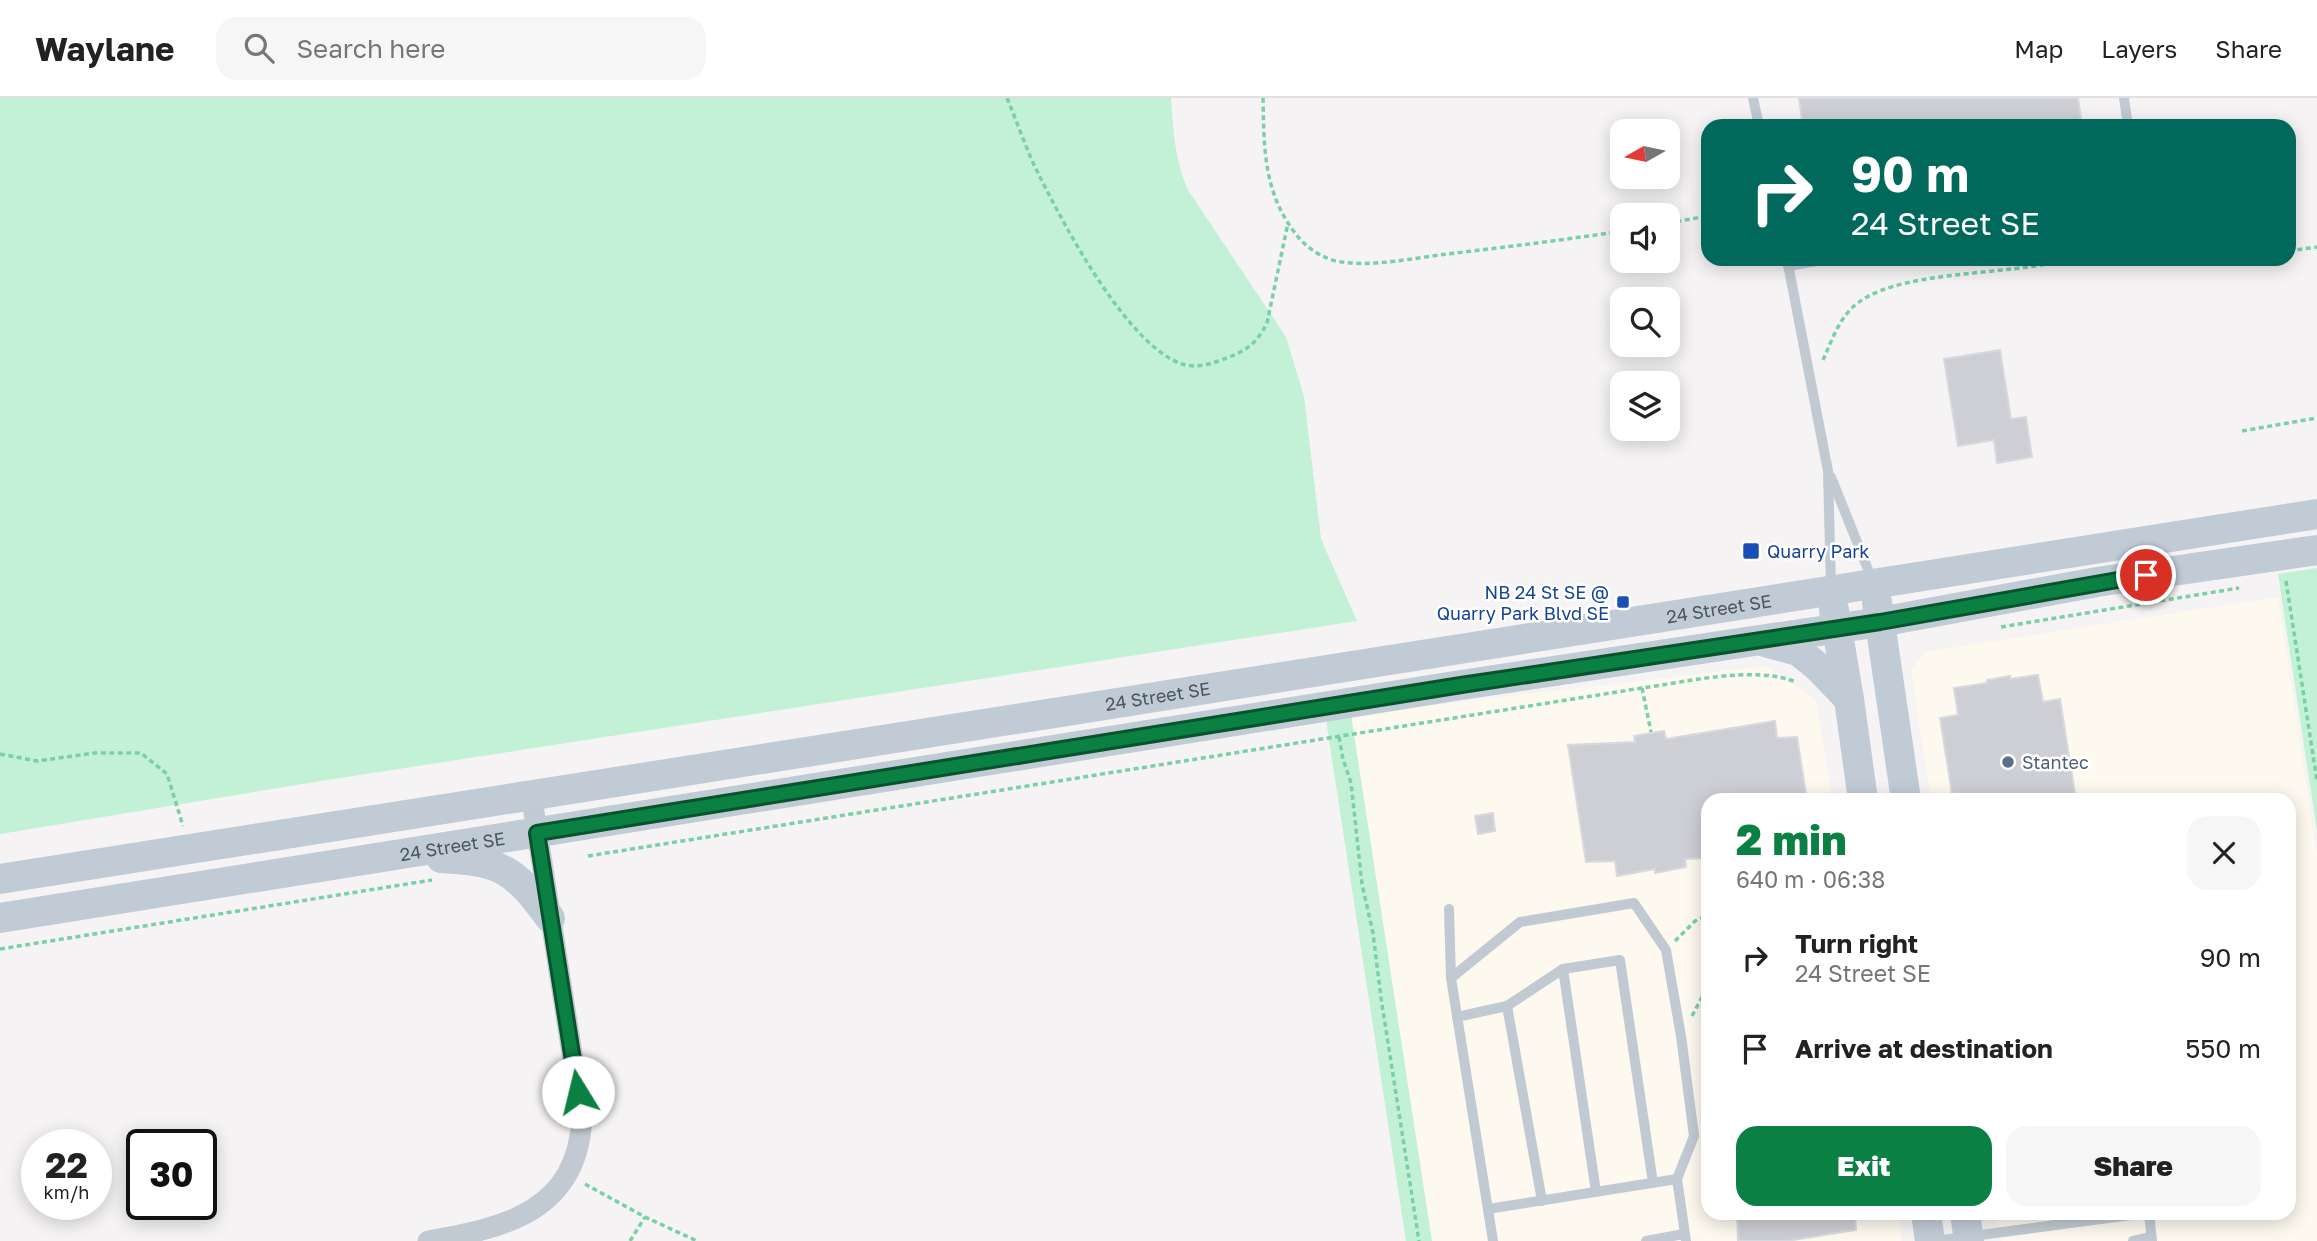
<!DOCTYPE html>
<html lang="en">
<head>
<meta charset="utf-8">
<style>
  body { margin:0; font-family:"Golos Text",sans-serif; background:#f6f6f6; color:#222; height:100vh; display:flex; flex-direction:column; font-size:26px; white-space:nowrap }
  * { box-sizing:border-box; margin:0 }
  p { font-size:23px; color:#767676 }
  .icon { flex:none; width:38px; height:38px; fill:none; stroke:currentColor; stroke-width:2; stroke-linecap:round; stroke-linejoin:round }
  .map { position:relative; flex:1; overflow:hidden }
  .details { position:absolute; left:1701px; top:695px; width:595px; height:427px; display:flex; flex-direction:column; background:#fff; border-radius:21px; box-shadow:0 4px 18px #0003 }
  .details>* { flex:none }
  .hud { position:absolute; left:1701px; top:21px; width:595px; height:147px; border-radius:21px; box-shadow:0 4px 18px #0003; background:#00695c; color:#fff; overflow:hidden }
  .needle { width:46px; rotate:261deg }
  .controls { position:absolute; left:1610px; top:21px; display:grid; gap:14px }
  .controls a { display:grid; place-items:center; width:70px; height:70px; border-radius:14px; background:#fff; box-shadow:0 4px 18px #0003; font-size:35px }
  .speed { position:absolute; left:21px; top:1031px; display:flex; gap:14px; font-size:35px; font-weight:700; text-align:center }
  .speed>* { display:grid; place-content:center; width:91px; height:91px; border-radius:50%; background:#fff; box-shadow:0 4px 18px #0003; line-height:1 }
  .speed small { font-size:18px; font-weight:400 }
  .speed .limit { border:4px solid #111; border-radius:10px; background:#fff; color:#111 }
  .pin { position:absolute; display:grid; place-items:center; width:60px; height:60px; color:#fff; margin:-30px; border:4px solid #fff; border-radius:50%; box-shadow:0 2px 7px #0007 }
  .me { position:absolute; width:77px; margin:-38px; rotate:351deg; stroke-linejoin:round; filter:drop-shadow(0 0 5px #0008) }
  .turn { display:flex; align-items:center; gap:24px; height:147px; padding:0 35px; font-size:32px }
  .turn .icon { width:91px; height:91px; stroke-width:2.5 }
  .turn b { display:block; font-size:49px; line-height:60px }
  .round { display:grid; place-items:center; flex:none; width:74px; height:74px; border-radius:21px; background:#f6f6f6 }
  .headline { display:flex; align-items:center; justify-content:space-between; height:119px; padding:0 35px }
  h1 { font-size:42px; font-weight:800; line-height:52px; color:#0b8043 }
  .primary-button { display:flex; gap:14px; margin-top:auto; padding:14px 35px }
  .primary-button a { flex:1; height:80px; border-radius:21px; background:#0b8043; color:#fff; font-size:28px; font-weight:800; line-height:80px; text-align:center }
  .primary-button a+a { background:#f6f6f6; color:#222 }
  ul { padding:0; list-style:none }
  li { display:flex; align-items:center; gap:21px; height:91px; padding:0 35px }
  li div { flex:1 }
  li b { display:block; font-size:26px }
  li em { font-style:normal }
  header { display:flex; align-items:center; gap:42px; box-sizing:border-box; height:98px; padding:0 35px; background:#fff; border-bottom:2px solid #e0e0e0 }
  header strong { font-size:33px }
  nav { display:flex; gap:38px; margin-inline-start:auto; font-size:24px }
  .search { width:490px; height:63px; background:#f6f6f6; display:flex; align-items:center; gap:18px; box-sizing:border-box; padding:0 24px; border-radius:21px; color:#767676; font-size:26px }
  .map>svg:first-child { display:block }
</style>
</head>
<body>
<header>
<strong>Waylane</strong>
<div class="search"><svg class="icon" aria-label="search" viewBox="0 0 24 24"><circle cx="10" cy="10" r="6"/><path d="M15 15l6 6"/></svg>Search here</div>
<nav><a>Map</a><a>Layers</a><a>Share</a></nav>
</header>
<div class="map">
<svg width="2317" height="1143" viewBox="0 0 2317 1143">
  <rect width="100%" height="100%" fill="#f5f3f3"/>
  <g fill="#fdf9ef">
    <path d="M2278,499L2317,757V1143H2001L1996,1115H2289V702H1931L1911,573L1925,554Z"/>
    <path d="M1766,568L1816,602L1832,702H1708V1115H1897L1902,1143H1432L1351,617Z"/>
  </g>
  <g fill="#c3f1d5">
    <path d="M0,0H1171C1173,33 1175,62 1188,92L1286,239L1304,298L1321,441L1357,523L327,682L0,736Z"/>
    <path d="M2317,470V733L2278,476Z"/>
    <path d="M1351,617L1432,1143H1406L1326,622Z"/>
  </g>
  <g fill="#cdcfd5" stroke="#d7d9de" stroke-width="2">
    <path d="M1799,0H2078L2082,27L1803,28Z"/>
    <path d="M2000,252L2011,321L2026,319L2032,359L1997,365L1994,342L1958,348L1944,261Z"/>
    <path d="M2038,577L2043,604L2060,601L2076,702H1953L1940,620L1958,617L1954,590L1987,585V582L2010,578V581Z"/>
    <path d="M1775,623L1777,640L1797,639L1807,702H1708V760L1685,761L1686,769L1655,775V771L1617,778L1615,763L1586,764L1568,647L1635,644L1634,638L1664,633L1666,641Z"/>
    <path d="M1493,715L1495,733L1478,736L1475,718Z"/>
    <path d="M1737,1115H1855L1856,1132L1787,1143H1738Z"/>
  </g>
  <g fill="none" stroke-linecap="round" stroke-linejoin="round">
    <g stroke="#7ad0a6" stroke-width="3.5" stroke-dasharray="5 3.5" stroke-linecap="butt">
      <path d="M1007,0C1018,26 1027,54 1040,79C1065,129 1128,248 1182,266C1194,270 1207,267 1219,263C1243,254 1255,249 1267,225L1288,125"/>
      <path d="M1263,0C1264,46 1263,88 1290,128C1301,145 1316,158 1336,163C1371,170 1412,160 1447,156C1506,149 1564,142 1622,133"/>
      <path d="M1668,125L1708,118"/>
      <path d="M2289,153L2317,149"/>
      <path d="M2208,161L2215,163L2233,161"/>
      <path d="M1823,262C1831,245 1837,225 1851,211C1890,170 2010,179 2067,161"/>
      <path d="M2242,333L2317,320"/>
      <path d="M2286,483L2317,683"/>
      <path d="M2001,529L2239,490"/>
      <path d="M1642,590L1651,634"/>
      <path d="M1339,639L1343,661L1351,685L1362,786L1373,835L1381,900L1419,1143"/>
      <path d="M0,656L37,663L95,655H141L167,676L183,728"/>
      <path d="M588,758L1642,590C1687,584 1754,567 1796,584"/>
      <path d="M1675,843L1695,823L1708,817"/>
      <path d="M0,851L432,782"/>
      <path d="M1692,918L1708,888"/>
      <path d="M585,1086L645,1119L697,1143"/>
      <path d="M630,1143L645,1119"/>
    </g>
    <g stroke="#c1cad2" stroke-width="10">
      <path d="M1753,0L1759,28"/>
      <path d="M2124,0L2128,28"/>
      <path d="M1787,161L1828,373L1831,491"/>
      <path d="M1788,168L1829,161"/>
      <path d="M1831,379L1873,484"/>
      <path d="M1449,811L1451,880"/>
      <path d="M1563,871L1620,862L1653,1085"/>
      <path d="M1507,908L1563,871L1596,1094"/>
      <path d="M1457,919L1507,908L1542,1103"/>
      <path d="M1488,1111L1677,1081"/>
      <path d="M2149,1115L2152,1143"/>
      <path d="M1493,1143L1451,880L1520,824L1634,805L1666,852L1681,938L1694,1038L1677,1081L1686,1143"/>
      <path d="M1646,1143L1684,1136"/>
      <path d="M1935,1143L2146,1115"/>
      <path d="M2133,1143L2151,1139"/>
    </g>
    <path stroke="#c1cad2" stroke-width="21" d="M428,1143C507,1130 578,1112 582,1019L531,695"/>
    <g stroke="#c1cbd6" stroke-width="30">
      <path d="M1877,504L1906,702"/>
      <path d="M1834,512L1849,601L1863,702"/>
      <path d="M1765,544L1798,553L1817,568L1849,601"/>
      <path d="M441,760C502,763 515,772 550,820"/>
      <path id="s1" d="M0,781C772,656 1545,539 2317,416"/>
      <path id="s2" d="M0,820L1461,587L1880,524L2097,484L2317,452"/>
      <path d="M1926,1115L1930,1143"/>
      <path d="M1965,1115L1969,1143"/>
    </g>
  </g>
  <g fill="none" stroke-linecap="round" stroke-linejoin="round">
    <g stroke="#07532c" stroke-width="18">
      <path id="route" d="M578,994L537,735L1461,587L1880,524L2146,477"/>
    </g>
    <use href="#route" stroke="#0b8043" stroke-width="12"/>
  </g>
  <g fill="#1a4fb4" stroke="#fff" stroke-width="2.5">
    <rect x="1742" y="444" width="18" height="18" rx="3.5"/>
    <rect x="1616" y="497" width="14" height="14" rx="3.5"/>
  </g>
  <circle fill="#5c6f8a" stroke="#fff" stroke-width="2.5" cx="2008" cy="664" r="7"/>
  <g text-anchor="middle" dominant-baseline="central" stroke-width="5" stroke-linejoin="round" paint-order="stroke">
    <g font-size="18" fill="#164399" stroke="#fff" text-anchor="start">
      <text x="1767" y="453">Quarry Park</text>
      <text x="1609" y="494" text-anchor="end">NB 24 St SE @<tspan x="1609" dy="21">Quarry Park Blvd SE</tspan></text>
    </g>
    <g font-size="18" fill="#4a5661" stroke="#fff">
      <text stroke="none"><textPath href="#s1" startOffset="1740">24 Street SE</textPath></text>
      <text stroke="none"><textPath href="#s1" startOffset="1172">24 Street SE</textPath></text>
      <text stroke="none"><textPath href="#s2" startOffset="458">24 Street SE</textPath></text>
    </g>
    <g font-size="18" fill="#4e5e75" stroke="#fff" text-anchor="start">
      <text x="2022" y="664">Stantec</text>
    </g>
  </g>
</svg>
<div class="controls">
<a><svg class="needle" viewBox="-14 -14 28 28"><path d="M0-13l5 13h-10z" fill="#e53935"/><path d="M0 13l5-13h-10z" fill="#767676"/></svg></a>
<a><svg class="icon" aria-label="sound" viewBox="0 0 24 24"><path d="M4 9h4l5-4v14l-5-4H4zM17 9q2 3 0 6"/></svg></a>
<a><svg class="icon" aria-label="search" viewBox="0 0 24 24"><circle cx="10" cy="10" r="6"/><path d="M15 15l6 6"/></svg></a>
<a><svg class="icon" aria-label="layers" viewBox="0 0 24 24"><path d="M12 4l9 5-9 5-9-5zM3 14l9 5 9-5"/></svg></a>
</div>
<div class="speed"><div>22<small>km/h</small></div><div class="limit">30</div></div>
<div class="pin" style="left:2146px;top:477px;background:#d93025"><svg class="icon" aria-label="arrive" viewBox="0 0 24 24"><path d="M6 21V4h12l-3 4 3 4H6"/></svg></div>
<svg class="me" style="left:578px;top:994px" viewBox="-20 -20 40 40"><circle r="19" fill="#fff"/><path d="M0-13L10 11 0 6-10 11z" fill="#0b8043"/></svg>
<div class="hud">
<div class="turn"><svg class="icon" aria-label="right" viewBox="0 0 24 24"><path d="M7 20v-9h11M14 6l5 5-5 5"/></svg><div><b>90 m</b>24 Street SE</div></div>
</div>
<section class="details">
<div class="headline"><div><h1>2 min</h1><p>640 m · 06:38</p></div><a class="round"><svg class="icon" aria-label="close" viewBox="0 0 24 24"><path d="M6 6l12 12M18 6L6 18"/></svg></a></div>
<ul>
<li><svg class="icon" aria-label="right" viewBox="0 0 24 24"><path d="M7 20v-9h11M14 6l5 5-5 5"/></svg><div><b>Turn right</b><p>24 Street SE</p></div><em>90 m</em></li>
<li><svg class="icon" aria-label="arrive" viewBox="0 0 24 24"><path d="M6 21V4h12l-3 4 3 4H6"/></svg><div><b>Arrive at destination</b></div><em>550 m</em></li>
</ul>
<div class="primary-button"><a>Exit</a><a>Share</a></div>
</section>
</div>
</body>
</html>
